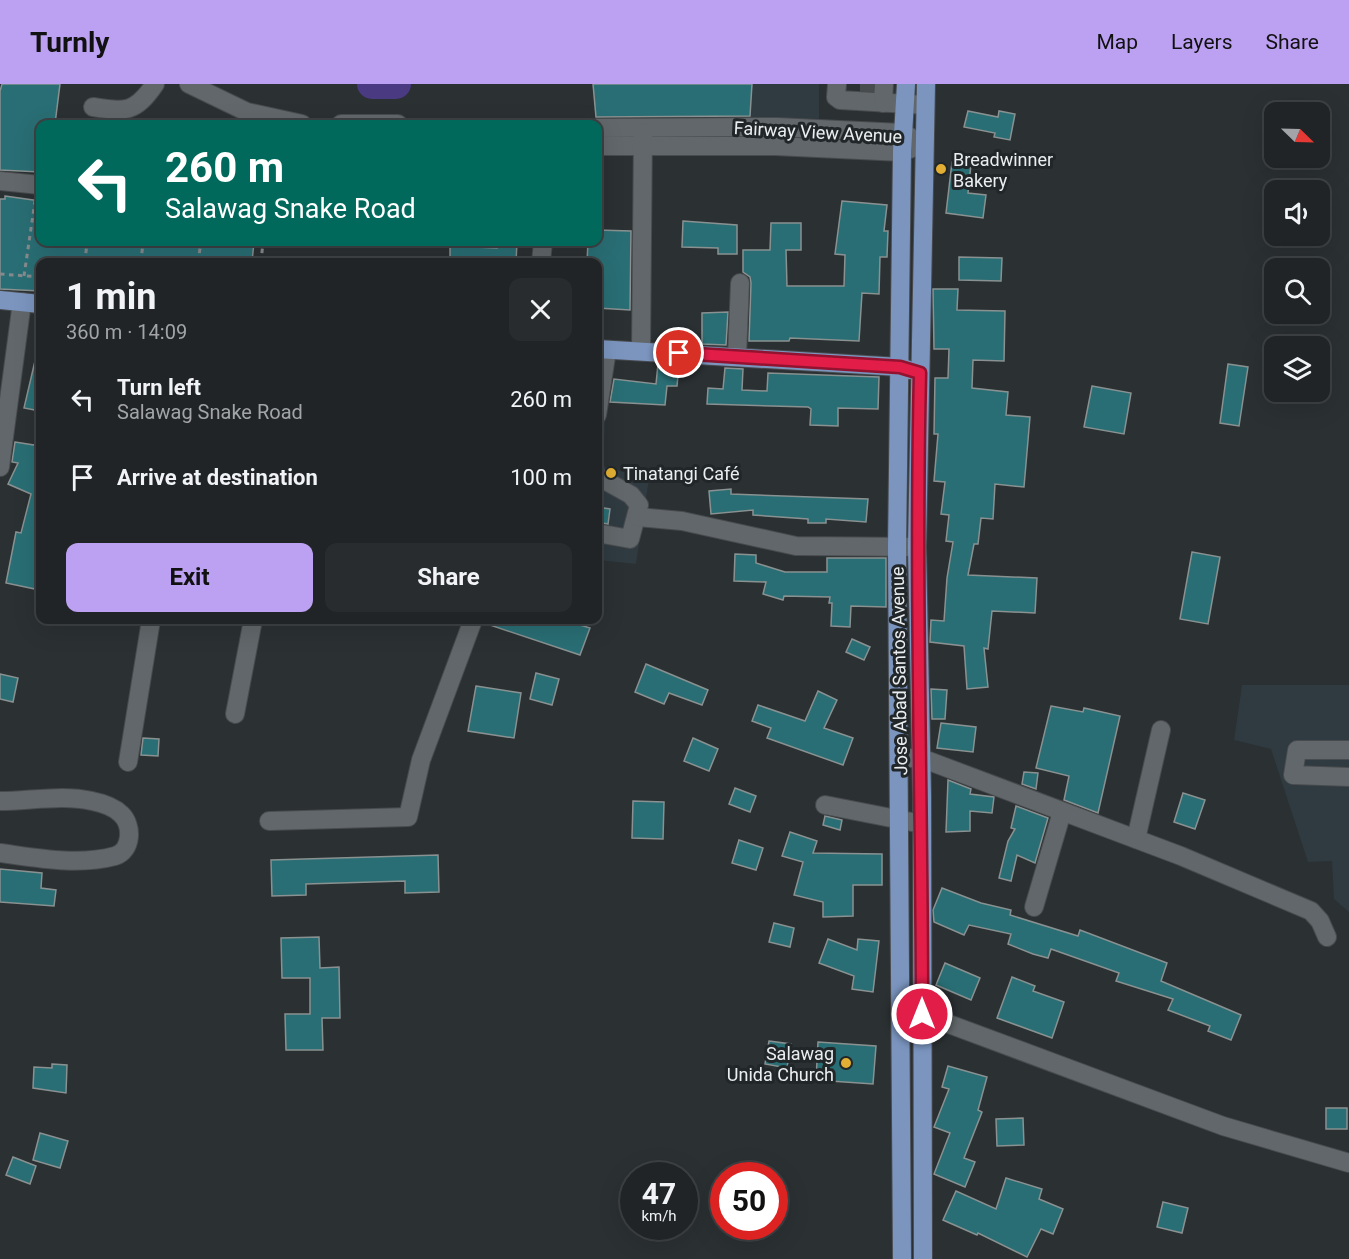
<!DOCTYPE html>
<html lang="en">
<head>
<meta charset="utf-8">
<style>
  body { margin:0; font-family:Roboto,sans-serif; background:#282c2e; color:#f1f3f6; height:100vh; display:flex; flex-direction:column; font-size:22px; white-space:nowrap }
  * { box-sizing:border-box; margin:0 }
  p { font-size:20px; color:#a2a4a7 }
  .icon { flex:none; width:33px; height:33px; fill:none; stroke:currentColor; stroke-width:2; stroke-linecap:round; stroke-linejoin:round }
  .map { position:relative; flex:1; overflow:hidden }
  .panel { position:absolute; left:36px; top:174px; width:566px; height:366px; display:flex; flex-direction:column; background:#202426; border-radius:12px; box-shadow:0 6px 24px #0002,0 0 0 2px #3d4143 }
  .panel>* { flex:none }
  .hud { position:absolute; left:36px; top:36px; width:566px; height:126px; border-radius:12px; box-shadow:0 6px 24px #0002,0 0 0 2px #3d4143; background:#00695c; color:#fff; overflow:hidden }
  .needle { width:39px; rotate:113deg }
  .tools { position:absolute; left:1264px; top:18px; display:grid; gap:12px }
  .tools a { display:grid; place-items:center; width:66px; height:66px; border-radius:12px; background:#202426; box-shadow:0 6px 24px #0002,0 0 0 2px #3d4143; font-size:30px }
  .speed { position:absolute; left:620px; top:1078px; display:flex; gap:12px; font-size:30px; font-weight:700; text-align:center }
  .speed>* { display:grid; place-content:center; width:78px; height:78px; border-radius:50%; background:#202426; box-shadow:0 6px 24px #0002,0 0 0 2px #3d4143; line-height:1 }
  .speed small { font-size:15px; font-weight:400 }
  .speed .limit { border:9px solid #d22; background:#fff; color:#111 }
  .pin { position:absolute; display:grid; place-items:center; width:51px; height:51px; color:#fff; margin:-26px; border:3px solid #fff; border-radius:50%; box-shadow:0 2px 6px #0007 }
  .me { position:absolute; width:66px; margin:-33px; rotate:0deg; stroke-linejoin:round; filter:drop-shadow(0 0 4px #0008) }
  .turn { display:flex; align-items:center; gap:21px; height:126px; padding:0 30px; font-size:27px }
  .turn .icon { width:78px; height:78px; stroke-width:2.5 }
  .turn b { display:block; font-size:42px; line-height:51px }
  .round { display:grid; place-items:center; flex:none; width:63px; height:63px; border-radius:12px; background:#282c2e }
  .summary { display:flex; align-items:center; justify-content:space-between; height:102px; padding:0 30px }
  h1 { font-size:36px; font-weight:700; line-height:45px }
  .button { display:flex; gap:12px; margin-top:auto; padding:12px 30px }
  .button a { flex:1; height:69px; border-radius:12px; background:#bca0f2; color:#111; font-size:24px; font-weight:700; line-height:69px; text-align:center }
  .button a+a { background:#282c2e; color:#f1f3f6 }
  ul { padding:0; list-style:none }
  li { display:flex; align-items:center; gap:18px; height:78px; padding:0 30px }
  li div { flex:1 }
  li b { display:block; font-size:22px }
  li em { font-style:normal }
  header { display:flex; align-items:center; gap:36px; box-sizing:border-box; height:84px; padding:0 30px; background:#bca0f2; color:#111 }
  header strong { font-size:28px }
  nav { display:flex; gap:33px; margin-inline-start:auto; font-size:21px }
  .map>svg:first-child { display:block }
</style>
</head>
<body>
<header>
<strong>Turnly</strong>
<nav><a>Map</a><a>Layers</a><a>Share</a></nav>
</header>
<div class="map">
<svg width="1349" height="1175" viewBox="0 0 1349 1175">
  <rect width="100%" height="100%" fill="#2b3033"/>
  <g fill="#2f3a41">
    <path d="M679,0H819V35L683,32Z"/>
    <path d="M597,292H607L603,382L649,395L636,480L597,476Z"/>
    <path d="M1242,601H1349V828L1334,815L1332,777L1308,778L1271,665L1234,656Z"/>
  </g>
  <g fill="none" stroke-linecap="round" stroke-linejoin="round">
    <path stroke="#4a3a81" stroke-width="30" d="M372,0H396"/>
  </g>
  <g fill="#296e74" stroke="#899191" stroke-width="1.5">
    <path d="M2,0H60L55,40H40V88L0,86V7Z"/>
    <path d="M593,0H752L750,32L596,33Z"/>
    <path d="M968,27L998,33L999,27L1015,30L1010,56L994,53L995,49L964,43Z"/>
    <path d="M952,78L971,80L968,109L986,111L983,134L946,129Z"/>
    <path d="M5,112L40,117V158H254L252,178H40V207L0,205V115H5Z"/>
    <path d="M842,117L887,121L884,147H888L887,173H880L879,210L862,209L859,257L790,254L789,257H749L751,199L750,193L743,188V166H770L771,139H801V166H786L787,202H844L845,171L835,170Z"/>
    <path d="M683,137L737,141V170H718V164L682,163Z"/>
    <path d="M597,146L631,147L630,226L597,224V178H587L588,158H597Z"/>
    <path d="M497,158H517L516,178H450V162L497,164Z"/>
    <path d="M959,173L1002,174L1001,197L959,196Z"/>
    <path d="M933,205H958L957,226L1005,227L1004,277L973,276L972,304L1008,308L1006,331L1030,333L1024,403L995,400L993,435L981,434L978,460H974L968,491L1037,494L1035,529L992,527L988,565L984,564L988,603L967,605L964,562L930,558L931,536L944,537L947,494L953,458L946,457L949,431L941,430L945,398L934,397L938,350H934L935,294H948L949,265H934Z"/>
    <path d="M728,228L726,261L702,260V229Z"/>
    <path d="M35,277L40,278V327L24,324Z"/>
    <path d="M658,280L679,281L677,302H667L665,321L610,318L614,295L656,300Z"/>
    <path d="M1228,280L1248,283L1239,342L1220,339Z"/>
    <path d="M725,284L743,285L742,306L767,307L768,289L879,293L878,325L838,324V342L810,341L811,325L808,323L707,320L708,304L723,305Z"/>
    <path d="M1092,302L1131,309L1124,350L1084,343Z"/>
    <path d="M15,358L40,362V482L35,505L6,499L16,448L21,449L31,410L8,400L18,379L12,378Z"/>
    <path d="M731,405V410L868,415L866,438L826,435V439H808V435L753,431V426L711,430L709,407Z"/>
    <path d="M597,423L610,425L608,440L597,438Z"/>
    <path d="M1192,468L1220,473L1208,540L1180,535Z"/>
    <path d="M735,470L756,471V479L785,488H827V474H886V523L851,522L850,543L831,542L832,519H829L830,513L784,512L783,516L763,510L766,498L734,497Z"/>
    <path d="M484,536H564L590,544L580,571L484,539Z"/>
    <path d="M852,555L870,563L864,576L846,568Z"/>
    <path d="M646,580L708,606L702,621L669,609L664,620L635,608Z"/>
    <path d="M536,589L559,595L552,621L530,615Z"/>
    <path d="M0,590L18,594L13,618L0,615Z"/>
    <path d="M476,602L521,609L514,654L468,647Z"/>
    <path d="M931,605L947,606L945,635H932Z"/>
    <path d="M818,607L837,616L824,644L853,654L843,681L767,654L771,644L752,637L758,621L805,637Z"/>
    <path d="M1051,622L1083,628L1084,624L1120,632L1098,729L1064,716L1069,692L1036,684Z"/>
    <path d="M941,639L976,643L973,668L937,664Z"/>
    <path d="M143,654L159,655L158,672L141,671Z"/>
    <path d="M693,654L718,665L709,687L684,677Z"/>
    <path d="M1024,688L1038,689L1036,705L1022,700Z"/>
    <path d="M948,696L971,705L970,710L994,713L992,729L970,727V747L946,748Z"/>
    <path d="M735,704L756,712L750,728L729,720Z"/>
    <path d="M1183,709L1205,716L1195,745L1174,738Z"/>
    <path d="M633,717L664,718L663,755L632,754Z"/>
    <path d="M1016,722L1048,734L1035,779L1017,771L1011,797L999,794L1008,757L1015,745L1011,744Z"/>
    <path d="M825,732L842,736L840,746L823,741Z"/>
    <path d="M790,748L817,757L813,769L882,770V801H853V832L823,833V818L794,811L803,778L782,772Z"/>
    <path d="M739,756L763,764L756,786L732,779Z"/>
    <path d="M438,771L439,808L405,809V797L306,800V811L272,812L271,776Z"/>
    <path d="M0,785L42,789L41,804L56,806L54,822L0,818Z"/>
    <path d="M942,804L981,819L1011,826L1010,831L1078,852L1080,846L1167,879L1161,897L1241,931L1231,956L1208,947L1210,942L1168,926L1173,915L1116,897L1119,889L1051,865L1048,874L1033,870L1008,860L1011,850L969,841L964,851L934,838L933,826Z"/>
    <path d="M774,839L794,844L790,863L769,858Z"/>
    <path d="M319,853L320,884L339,883L340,934H322L323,966H286L285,930H310V894H282L281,854Z"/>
    <path d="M828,855L857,866L858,855L879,857L873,908L852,905L854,892L819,879Z"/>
    <path d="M945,879L980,894L971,916L936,901Z"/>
    <path d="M1012,893L1035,902L1033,907L1064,918L1052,954L997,934Z"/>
    <path d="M769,957L791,960L787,984L765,980Z"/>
    <path d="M818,958L876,962L873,1000L816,996Z"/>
    <path d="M52,980L67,981L66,1009L33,1004L34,983L52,984Z"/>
    <path d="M948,982L987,993L978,1026L982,1028L964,1074L975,1078L965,1103L934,1090L950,1049L934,1043L949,1005L942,1003Z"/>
    <rect x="1326" y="1024" width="21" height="21"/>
    <path d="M1023,1034L1024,1061L997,1062L996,1035Z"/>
    <path d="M40,1049L68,1057L60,1084L33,1076Z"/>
    <path d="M13,1073L36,1082L30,1100L6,1091Z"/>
    <path d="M1006,1094L1042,1105L1039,1115L1063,1125L1053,1150L1041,1145L1027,1173L978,1149L977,1151L943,1136L956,1107L996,1125Z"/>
    <path d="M1163,1118L1188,1124L1182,1149L1157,1143Z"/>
  </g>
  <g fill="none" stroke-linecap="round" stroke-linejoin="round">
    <path stroke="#484c4f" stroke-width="18" stroke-dasharray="18 9" stroke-linecap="butt" d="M869,12V0"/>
    <g stroke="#484b4e" stroke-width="20">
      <g id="minor">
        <path d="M189,0L247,28L302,40"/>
        <path d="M837,0L836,13L840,16L925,21"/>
        <path d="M883,19L884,0"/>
        <path d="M93,23C126,28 135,29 155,0"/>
        <path d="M341,40H398"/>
        <path d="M597,44L777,43L902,49L924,60"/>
        <path d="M597,62H775L902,68L915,63"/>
        <path d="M0,97L40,101"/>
        <path d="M541,178L543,158"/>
        <path d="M641,267L643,48"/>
        <path d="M737,272L740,199"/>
        <path d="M597,331L607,266"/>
        <path d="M0,383L22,218"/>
        <path d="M597,392L631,411L639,421L630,455L597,449"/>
        <path d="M638,433L682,437L796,462L917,463"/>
        <path d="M235,630L253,536"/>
        <path d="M1349,666H1297L1293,691L1349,693"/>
        <path d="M899,674H921L1181,772L1311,827L1320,837L1327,853"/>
        <path d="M128,678L151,536"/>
        <path d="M0,717C30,717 63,710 92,717C102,719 114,723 121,730C133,741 132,767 115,772C78,782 37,774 0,769"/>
        <path d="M825,721L922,740"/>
        <path d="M269,737L408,733L421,676L473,536"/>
        <path d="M1136,755L1161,646"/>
        <path d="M1034,823L1062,728"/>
        <path d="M902,931L922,930L1223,1042L1349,1079"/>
      </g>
    </g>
    <g stroke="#484b4e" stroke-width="20">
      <g id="major">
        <path d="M0,216L40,220"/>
        <path d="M597,265L900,283L909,286"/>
        <path d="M902,1175L897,464L902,68L906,0"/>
        <path d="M923,1175L922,711L917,463L926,0"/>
      </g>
    </g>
    <g stroke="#868a8d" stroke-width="3" stroke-dasharray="4.5 4.5" stroke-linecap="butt">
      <path d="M85,178L87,158"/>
      <path d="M141,178L143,158"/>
      <path d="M198,178L201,158"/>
      <path d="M261,178L263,158"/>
      <path d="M0,190L40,193"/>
      <path d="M24,192L35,117"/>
    </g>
    <use href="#minor" stroke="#61676a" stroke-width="18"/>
    <use href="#major" stroke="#7b95bf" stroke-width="18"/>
  </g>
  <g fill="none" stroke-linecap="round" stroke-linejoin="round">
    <g stroke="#92132f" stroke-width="15">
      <path id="route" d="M679,269L900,283L920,289C915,503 922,716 922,930"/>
    </g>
    <use href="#route" stroke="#e11d48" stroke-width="10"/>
  </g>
  <g fill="#e2af34" stroke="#212629" stroke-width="2">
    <circle cx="941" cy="85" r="6"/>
    <circle cx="611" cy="389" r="6"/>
    <circle cx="846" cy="979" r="6"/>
  </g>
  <g text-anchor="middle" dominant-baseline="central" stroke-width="6" stroke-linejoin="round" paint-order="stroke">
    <g font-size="18" fill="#ebeef0" stroke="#212629">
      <text transform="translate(818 48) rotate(3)">Fairway View Avenue</text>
      <text transform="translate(899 587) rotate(-91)">Jose Abad Santos Avenue</text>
    </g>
    <g font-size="18" fill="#ebeef0" stroke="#212629" text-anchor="start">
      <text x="953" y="75">Breadwinner<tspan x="953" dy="21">Bakery</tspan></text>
      <text x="623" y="389">Tinatangi Café</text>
      <text x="834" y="969" text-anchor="end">Salawag<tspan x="834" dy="21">Unida Church</tspan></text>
    </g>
  </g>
</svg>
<div class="tools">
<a><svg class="needle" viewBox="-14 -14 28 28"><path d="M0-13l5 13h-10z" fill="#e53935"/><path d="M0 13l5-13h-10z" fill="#a2a4a7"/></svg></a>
<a><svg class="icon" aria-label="sound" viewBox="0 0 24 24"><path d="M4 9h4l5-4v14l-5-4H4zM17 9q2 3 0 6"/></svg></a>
<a><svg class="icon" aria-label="search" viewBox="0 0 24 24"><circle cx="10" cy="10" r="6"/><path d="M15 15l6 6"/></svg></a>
<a><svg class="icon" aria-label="layers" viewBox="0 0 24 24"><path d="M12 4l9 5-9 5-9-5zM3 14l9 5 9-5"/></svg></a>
</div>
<div class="speed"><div>47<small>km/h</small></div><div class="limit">50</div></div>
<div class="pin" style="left:679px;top:269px;background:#d93025"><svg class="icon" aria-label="arrive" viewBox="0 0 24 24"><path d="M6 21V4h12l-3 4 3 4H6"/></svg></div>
<svg class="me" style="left:922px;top:930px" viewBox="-20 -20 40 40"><circle r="17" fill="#e11d48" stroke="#fff" stroke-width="3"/><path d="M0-11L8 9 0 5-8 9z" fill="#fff"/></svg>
<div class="hud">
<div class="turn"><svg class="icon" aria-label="left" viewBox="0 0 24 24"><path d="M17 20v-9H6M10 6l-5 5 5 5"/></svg><div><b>260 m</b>Salawag Snake Road</div></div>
</div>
<section class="panel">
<div class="summary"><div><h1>1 min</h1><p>360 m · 14:09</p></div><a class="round"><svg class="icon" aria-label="close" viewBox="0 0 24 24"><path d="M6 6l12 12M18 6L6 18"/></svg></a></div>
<ul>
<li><svg class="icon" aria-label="left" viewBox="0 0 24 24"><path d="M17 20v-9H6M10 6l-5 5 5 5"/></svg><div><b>Turn left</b><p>Salawag Snake Road</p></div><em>260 m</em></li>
<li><svg class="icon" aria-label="arrive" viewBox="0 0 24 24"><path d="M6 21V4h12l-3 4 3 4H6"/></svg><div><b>Arrive at destination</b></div><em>100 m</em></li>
</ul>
<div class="button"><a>Exit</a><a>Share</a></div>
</section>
</div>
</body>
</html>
